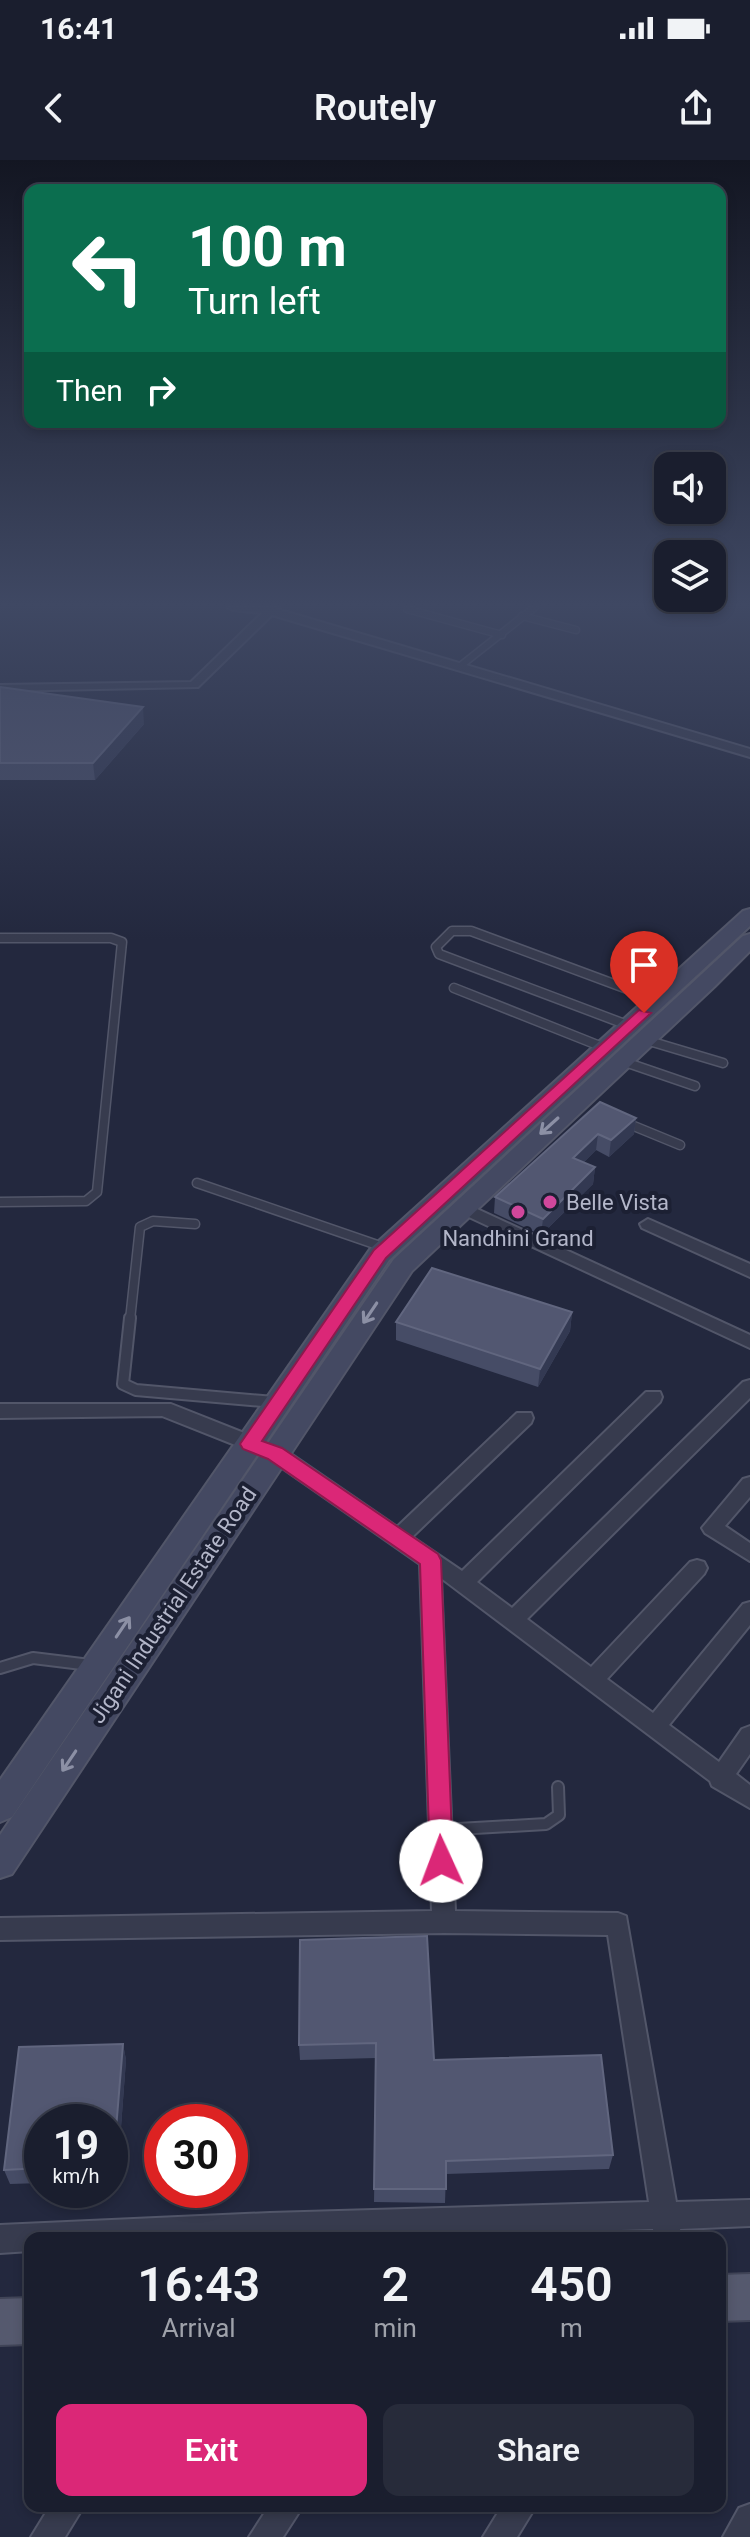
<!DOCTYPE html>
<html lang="en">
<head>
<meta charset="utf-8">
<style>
  body { margin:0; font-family:Roboto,sans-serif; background:#272b3a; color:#f1f3f6; height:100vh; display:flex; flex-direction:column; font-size:30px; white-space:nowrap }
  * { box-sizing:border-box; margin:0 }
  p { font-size:26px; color:#9fa2aa }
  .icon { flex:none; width:44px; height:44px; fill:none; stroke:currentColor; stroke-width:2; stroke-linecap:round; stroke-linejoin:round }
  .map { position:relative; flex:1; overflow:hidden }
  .drawer { position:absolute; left:24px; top:2072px; width:702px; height:280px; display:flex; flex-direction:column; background:#1a1e2e; border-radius:16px; box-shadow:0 4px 12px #0003,0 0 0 2px #383c4a }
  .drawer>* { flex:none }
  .hud { position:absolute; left:24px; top:24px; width:702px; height:244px; border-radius:16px; box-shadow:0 4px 12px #0003,0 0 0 2px #383c4a; background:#0b6e4f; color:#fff; overflow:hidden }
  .tools { position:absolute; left:654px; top:292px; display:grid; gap:16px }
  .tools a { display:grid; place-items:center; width:72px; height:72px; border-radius:16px; background:#1a1e2e; box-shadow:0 4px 12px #0003,0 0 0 2px #383c4a; font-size:40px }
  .speed { position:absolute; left:24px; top:1944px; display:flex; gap:16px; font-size:40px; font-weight:700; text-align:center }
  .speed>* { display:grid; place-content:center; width:104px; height:104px; border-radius:50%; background:#1a1e2e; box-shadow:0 4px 12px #0003,0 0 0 2px #383c4a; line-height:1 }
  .speed small { font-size:20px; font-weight:400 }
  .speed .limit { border:12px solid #d22; background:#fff; color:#111 }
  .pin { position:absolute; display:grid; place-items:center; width:68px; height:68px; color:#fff; margin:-82px -34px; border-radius:50% 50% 50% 0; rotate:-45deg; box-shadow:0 0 8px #0007 }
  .pin .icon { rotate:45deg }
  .me { position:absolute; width:88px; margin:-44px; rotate:358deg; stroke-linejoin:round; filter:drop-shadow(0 0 6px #0008) }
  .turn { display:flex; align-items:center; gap:28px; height:168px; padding:0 32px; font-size:36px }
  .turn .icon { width:104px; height:104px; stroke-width:2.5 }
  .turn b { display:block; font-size:56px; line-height:68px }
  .then { display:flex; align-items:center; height:76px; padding:0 32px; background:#0003; gap:16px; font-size:30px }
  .eta { display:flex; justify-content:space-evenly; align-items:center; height:136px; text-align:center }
  .eta b { font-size:48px; font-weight:600; line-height:56px }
  .primary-button { display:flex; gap:16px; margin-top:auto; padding:16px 32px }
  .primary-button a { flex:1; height:92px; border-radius:16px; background:#db2777; color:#fff; font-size:32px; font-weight:600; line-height:92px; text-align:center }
  .primary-button a+a { background:#272b3a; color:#f1f3f6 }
  .status { display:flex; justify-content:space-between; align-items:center; height:56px; padding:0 40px; background:#1a1e2e; direction:ltr }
  .status svg { height:22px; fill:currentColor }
  header { display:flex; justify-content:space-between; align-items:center; height:104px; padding:0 32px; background:#1a1e2e; font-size:36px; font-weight:600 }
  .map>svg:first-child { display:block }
</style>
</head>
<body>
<div class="status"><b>16:41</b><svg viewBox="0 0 49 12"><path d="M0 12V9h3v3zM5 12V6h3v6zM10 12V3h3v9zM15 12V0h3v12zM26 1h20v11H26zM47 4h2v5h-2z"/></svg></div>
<header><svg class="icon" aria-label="back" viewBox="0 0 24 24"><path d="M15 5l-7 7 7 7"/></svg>Routely<svg class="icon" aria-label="share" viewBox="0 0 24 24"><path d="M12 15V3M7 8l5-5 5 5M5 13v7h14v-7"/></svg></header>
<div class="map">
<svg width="750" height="2377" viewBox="0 0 750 2377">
  <rect width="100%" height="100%" fill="#23283e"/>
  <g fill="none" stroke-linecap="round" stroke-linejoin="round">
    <g stroke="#525669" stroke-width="9">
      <g id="lane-far2">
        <path d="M407,449L502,475"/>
        <path d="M522,456L576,470"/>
        <path d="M459,507L535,447"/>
      </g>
    </g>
    <g stroke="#525669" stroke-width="11">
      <g id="lane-far1">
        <path d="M0,778H111L122,782L97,1032L86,1041L0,1042"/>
        <path d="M454,828L605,888"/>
        <path d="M630,866L439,794L436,787L452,771H471L657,840"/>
        <path d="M646,880L723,903"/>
        <path d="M622,901L695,926"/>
        <path d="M624,962L680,985"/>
        <path d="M197,1023L386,1088"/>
        <path d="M130,1160L140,1067L153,1061L195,1064"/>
      </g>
    </g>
    <g stroke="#525669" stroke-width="14">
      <g id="lane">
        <path d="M130,1158L123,1224L136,1230L274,1242"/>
        <path d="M0,1508L33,1498L90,1505"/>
        <path d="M440,1670L546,1664L559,1655L558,1627"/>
      </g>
    </g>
    <g stroke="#525669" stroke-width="4">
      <g id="street">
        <path d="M228,447H279L277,449L750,589V597L272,455L198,527L0,531V525L191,522L262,453L233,450Z"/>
        <path d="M462,1042L750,1175V1188L456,1051L454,1047Z"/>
        <path d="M648,1059L750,1104V1117L642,1068L640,1064Z"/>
        <path d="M750,1220V1238L527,1459L591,1507L690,1402L697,1400L704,1402L707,1408L704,1414L607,1519L653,1553L743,1444L750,1442V1465L669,1565L719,1602L742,1569L750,1566V1594L736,1614L750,1625V1648L712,1626L710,1621L441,1418L455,1751L618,1753L626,1756L676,2042L750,2040V2066L680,2069L682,2078H654L653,2069L357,2078H30V2091L0,2093V2065L270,2053L649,2042L608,1775L444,1773L0,1780V1758L432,1751L420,1404L268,1298L162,1256L0,1258V1244H171L282,1288L397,1367L517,1253H531L533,1258L531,1263L412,1377L462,1411L646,1232H660L662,1237L660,1242L477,1422L512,1448L743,1222Z"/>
        <path d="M750,1317V1337L725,1366L750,1383V1401L705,1373L702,1368L743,1319Z"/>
        <path d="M750,2344V2377H723L739,2348Z"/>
        <path d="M50,2346H84L65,2377H31Z"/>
        <path d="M269,2346H303L283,2377H249Z"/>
        <path d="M502,2346H536L517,2377H483Z"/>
      </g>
    </g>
    <g stroke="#525669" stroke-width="4">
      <g id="secondary">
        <path d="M750,749V766L389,1100L12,1657L0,1662V1620L371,1088L743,751Z"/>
        <path d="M750,774V791L715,826L412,1111L12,1714L0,1718V1675L394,1099L743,776Z"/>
      </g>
    </g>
    <g stroke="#404457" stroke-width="4">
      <g id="primary">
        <path d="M750,2114V2160L720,2161V2115Z"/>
        <path d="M30,2138V2184L0,2185V2139Z"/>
      </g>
    </g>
    <use href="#lane-far2" stroke="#373b4e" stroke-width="6"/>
    <use href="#lane-far1" stroke="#373b4e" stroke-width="8"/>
    <use href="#lane" stroke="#373b4e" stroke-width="10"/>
    <use href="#street" fill="#373b4e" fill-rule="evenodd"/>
    <use href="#secondary" fill="#444962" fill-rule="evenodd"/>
    <use href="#primary" fill="#55596e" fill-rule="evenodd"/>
  </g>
  <g fill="#464c66">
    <path d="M0,527L144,564L95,620H0Z"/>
    <path d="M600,942L636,958L634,974L609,997L596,990L584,1002L595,1007L593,1024L541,1075L494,1053L495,1037Z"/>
    <path d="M572,1152L570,1171L538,1227L396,1180V1162Z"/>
    <path d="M300,1780L434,1900L613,1995L609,2009L446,2014L445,2043L374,2042L376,1898L300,1900L299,1885Z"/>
    <path d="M123,1884L126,1900L117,2021H110V1962H42V2023L10,2024L4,2010L19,1887Z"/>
  </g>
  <g fill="#333952">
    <path d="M143,547L144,564L95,620L93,603Z"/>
    <path d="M636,958L634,974L609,997L611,980Z"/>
    <path d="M598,974L596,990L572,1014L573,998Z"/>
    <path d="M595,1007L593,1024L541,1075L543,1059Z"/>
    <path d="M572,1152L570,1171L538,1227L540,1209Z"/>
    <path d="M123,1884L126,1900L117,2021L113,2006Z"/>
  </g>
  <g fill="#525771" stroke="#61667f" stroke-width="2">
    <path d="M0,527L143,547L93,603H0Z"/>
    <path d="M600,942L636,958L611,980L598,974L573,998L595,1007L543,1059L495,1037Z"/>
    <path d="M432,1108L572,1152L540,1209L396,1162Z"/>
    <path d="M427,1776L434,1900L601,1895L613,1995L446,2001V2029H374L376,1883L299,1885L300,1780Z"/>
    <path d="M123,1884L113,2006H110V1962H42V2008L4,2010L19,1887Z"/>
  </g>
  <defs><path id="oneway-shaft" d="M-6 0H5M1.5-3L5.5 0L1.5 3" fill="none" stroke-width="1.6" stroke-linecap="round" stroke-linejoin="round" transform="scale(2)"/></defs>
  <g stroke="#8c90a5">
    <use href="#oneway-shaft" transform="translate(549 966) rotate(138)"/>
    <use href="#oneway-shaft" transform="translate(370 1153) rotate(124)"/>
    <use href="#oneway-shaft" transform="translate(123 1467) rotate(-56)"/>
    <use href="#oneway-shaft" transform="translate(69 1601) rotate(124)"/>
  </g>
  <linearGradient id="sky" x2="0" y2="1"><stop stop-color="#131622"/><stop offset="0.57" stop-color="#3f4863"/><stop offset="1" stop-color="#3f4863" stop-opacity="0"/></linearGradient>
  <rect width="750" height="780" fill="url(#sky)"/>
  <path fill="#db2777" stroke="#8e194d" stroke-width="2" d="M639,850L651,853L386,1098L262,1281L282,1288L438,1394L441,1400L453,1701L450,1708L441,1712L433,1708L430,1701L420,1404L268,1299L243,1289L240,1284L374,1090Z"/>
  <g fill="#d1479c" stroke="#1c2033" stroke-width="3">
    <circle cx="550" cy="1042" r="8"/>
    <circle cx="518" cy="1052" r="8"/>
  </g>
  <g text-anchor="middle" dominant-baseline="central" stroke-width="8" stroke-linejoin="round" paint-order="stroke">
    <g font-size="22" fill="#b3b6c9" stroke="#1c2033" text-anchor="start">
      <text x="566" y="1042">Belle Vista</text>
      <text x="518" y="1078" text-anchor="middle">Nandhini Grand</text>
    </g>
    <g font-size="22" fill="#b3b6c9" stroke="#1c2033">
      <text transform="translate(173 1445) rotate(-56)">Jigani Industrial Estate Road</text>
    </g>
  </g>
</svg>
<div class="tools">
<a><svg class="icon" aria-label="sound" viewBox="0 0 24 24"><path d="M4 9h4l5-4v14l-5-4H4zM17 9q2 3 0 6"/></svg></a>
<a><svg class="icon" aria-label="layers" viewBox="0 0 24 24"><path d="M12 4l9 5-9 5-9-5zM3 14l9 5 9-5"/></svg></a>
</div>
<div class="speed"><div>19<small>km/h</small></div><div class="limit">30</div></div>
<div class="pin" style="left:644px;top:853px;background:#d93025"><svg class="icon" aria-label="arrive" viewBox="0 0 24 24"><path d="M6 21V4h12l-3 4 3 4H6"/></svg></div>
<svg class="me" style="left:441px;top:1701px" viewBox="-20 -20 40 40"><circle r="19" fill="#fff"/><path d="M0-13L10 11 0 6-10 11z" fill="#db2777"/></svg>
<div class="hud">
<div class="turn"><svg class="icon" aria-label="left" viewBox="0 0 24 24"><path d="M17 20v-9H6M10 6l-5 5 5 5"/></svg><div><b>100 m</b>Turn left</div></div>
<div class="then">Then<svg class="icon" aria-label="right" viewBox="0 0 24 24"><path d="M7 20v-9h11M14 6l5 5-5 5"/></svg></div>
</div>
<section class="drawer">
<div class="eta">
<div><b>16:43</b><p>Arrival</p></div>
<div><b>2</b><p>min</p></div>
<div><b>450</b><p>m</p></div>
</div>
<div class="primary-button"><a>Exit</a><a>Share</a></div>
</section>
</div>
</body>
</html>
